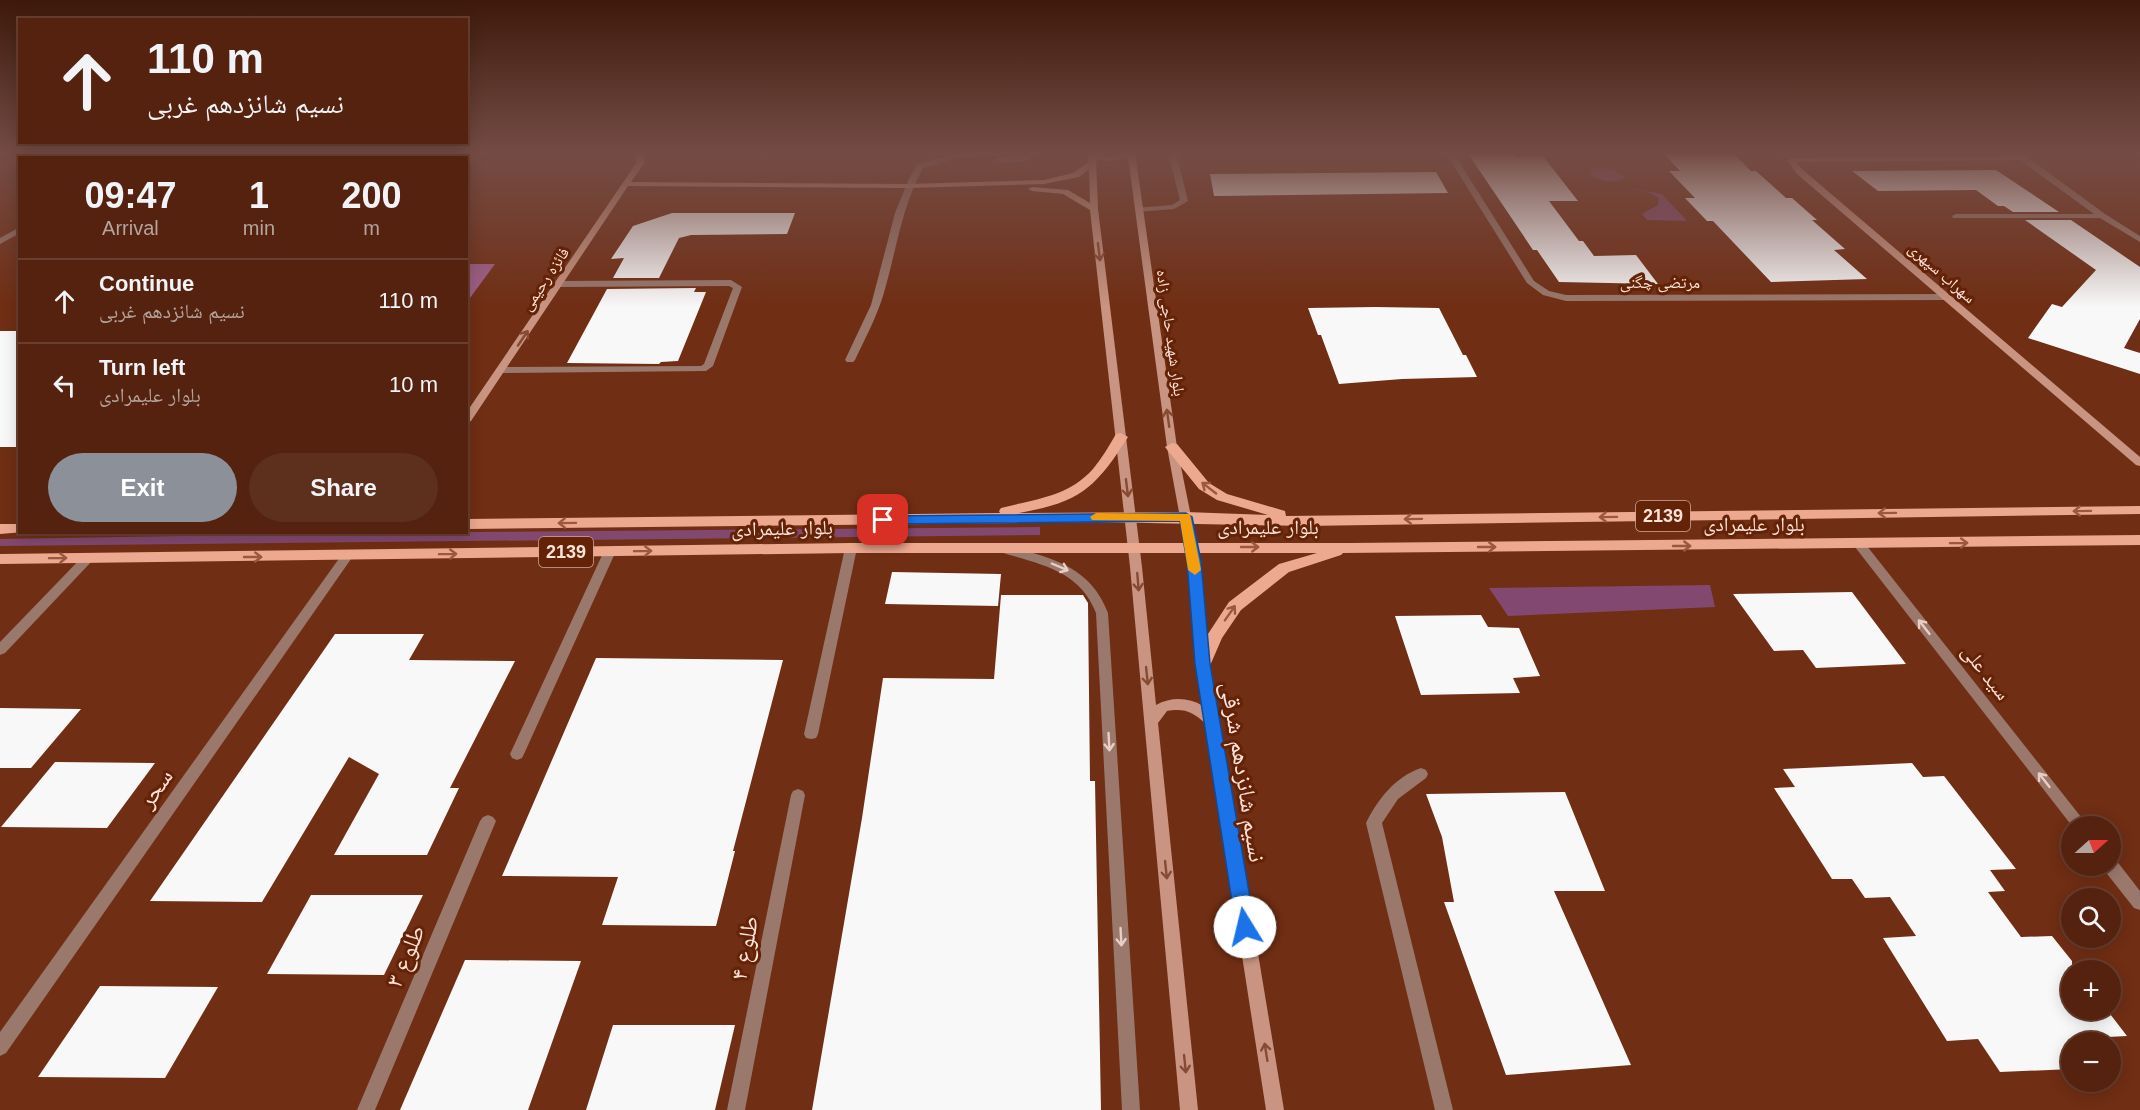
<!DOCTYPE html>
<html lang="en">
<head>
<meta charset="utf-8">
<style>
  body { margin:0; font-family:Helvetica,"Noto Naskh Arabic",sans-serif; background:#5d2f1d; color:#f1f3f6; height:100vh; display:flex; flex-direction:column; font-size:22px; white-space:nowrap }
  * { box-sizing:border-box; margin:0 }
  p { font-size:20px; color:#b5a49e }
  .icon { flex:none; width:33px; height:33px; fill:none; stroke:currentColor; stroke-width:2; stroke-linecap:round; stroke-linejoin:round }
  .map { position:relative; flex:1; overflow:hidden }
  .drawer { position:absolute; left:18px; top:156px; width:450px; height:378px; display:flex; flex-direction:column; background:#54220f; border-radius:0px; box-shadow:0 3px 15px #0003,0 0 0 2px #6a3f2f }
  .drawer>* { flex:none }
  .guide { position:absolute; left:18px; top:18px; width:450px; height:126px; border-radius:0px; box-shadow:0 3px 15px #0003,0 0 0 2px #6a3f2f; background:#54220f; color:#f1f3f6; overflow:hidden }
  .needle { width:39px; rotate:69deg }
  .fabs { position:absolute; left:2061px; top:816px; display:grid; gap:12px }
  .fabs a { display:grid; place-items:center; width:60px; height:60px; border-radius:50%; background:#54220f; box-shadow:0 3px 15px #0003,0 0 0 2px #6a3f2f; font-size:30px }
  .pin { position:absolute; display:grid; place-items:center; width:51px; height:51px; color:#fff; margin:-26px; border-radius:12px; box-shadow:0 3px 9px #0006 }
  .me { position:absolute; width:66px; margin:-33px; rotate:351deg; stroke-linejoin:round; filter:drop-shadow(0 0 4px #0008) }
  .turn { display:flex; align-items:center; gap:21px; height:126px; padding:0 30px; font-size:27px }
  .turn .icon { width:78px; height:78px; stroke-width:2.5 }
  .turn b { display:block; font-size:42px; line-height:51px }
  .eta { display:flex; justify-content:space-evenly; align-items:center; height:102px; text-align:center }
  .eta b { font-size:36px; font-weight:800; line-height:42px }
  .primary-button { display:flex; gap:12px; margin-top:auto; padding:12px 30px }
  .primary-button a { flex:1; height:69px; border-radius:36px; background:#8c9099; color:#fff; font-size:24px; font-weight:800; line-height:69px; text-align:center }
  .primary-button a+a { background:#5d2f1d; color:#f1f3f6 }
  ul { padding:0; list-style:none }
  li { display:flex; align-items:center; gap:18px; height:84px; padding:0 30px; border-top:2px solid #6a3f2f }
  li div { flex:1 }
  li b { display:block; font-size:22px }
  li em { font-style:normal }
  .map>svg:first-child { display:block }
</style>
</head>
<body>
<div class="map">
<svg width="2140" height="1110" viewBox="0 0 2140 1110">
  <rect width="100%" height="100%" fill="#702e14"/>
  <g fill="#824870">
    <path d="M1596,168L1615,170L1625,177C1616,185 1601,181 1591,175L1590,172Z"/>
    <path d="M1628,188L1662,194L1687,221L1647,220L1642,214L1658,205L1659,198L1647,192Z"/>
    <path d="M1040,527V535L0,546V539L357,533Z"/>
    <path d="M1710,585L1715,607L1508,616L1489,588Z"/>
  </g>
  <path fill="#a1608c" d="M467,264H495L467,302L466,264Z"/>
  <g fill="#f8f8f8">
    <path d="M1467,152H1512L1515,157L1543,156L1578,201H1549L1579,241H1583L1594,256L1636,255L1658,284L1559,282L1537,250H1533Z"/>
    <path d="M1662,152H1732L1751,171H1756L1786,198H1792L1817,220H1812L1845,249L1834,250L1867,279L1771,282L1713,221H1707L1685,198H1695L1669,171H1680Z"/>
    <path d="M1996,170L2059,212H2013L2004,206H1998L1976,190L1878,191L1852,171Z"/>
    <path d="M1436,172L1448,193L1214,196L1210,174Z"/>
    <path d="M672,213H795L787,234L691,235L679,238L659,278H613L624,258L611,259L633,226Z"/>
    <path d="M2025,220H2071L2140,267V319L2124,348L2140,353V374L2028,338L2052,304L2062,307L2096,270Z"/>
    <path d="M696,288L694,292H706L678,361L661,362L659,364L567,363L607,289Z"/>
    <path d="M1375,307L1439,308L1463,355H1466L1477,377L1402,379L1339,384L1321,335H1318L1308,308Z"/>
    <rect x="0" y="331" width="20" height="116"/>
    <path d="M892,572L1001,574L998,606L885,604Z"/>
    <path d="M1852,592L1906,664L1816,668L1803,650L1774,651L1733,594Z"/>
    <path d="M1001,595H1083L1088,603L1090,781H1095L1101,1110H812L862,818L883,678L994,679Z"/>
    <path d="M1481,615L1488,627L1519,628L1540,676L1513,678L1520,693L1421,695L1395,616Z"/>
    <path d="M335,634H424L409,660L515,661L450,788H459L427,855H334L379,774L349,757L262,902L150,901Z"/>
    <path d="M596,658L783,660L733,851H735L716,926L602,925L618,877L502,876Z"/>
    <path d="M0,708L81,709L31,768H0Z"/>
    <path d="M55,762L155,763L107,828L1,827Z"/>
    <path d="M1912,763L1923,777L1944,776L2016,869L1990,870L2005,891L1988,892L2021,937L2052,936L2072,961V1010H2107L2127,1036L2089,1038L2093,1042H2072V1069L2000,1072L1978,1039L1947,1041L1883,938L1916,936L1890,897L1865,898L1852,879H1832L1774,788L1795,787L1783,769Z"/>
    <path d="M1565,792L1605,891H1554L1631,1065L1506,1075L1444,902H1454L1442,837L1426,794Z"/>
    <path d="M311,895H423L384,975L267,974Z"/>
    <path d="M465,960L581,961L528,1110H400Z"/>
    <path d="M100,986L218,987L165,1078L38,1077Z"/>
    <path d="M613,1025H735L715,1110H586Z"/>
  </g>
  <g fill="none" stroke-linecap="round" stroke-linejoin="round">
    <g fill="#9a786c" fill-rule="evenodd">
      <path d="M133,152H143L132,158H122Z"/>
      <path d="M1014,152L1010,154L961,157L923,168C901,208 896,253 883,296C876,318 865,339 855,360L853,362H847L845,360L871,305L895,213L908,181L917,164L961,153Z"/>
      <path d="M1031,152H1040C1028,163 1008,166 994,159C1006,154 1019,160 1031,152Z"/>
      <path d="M1168,152H1176L1188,201L1174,209L1136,212V208L1172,205L1180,200Z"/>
      <path d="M1445,152H1453L1534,281L1549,291L1566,295L1947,294L1951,297L1947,300L1566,301L1543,295L1527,283Z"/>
      <path d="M2020,156H2026L2105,214L2140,236V242L2100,218H1953L1952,216L1956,214H2094L2020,160Z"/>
      <path d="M20,227V233L0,244V238Z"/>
      <path d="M731,280L742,287L713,366L706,371L501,373L496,370L501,367L701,366L704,364L733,288L729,286L559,287L555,284L559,281Z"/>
      <path d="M1859,540L1863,541L2085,822L2087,826H2072L1855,547L1853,544L1855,541Z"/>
      <path d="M851,544L857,548L818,734L816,738L811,739L806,738L804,734L845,548Z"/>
      <path d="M1004,545C1049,557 1090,565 1108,613L1140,1110H1122L1096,613C1080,570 1039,564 1000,552L998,549L1000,546Z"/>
      <path d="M610,547L616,551L524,754L522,758L517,760L512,758L510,754L604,551Z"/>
      <path d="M347,552L353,556L351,559L6,1053L0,1056V1032L343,553Z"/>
      <path d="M89,553L93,554L95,557L93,560L5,653L0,655V642L85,554Z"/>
      <path d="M1421,768L1426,770L1428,774L1426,778L1398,799L1382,823L1453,1110H1435L1366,823C1378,799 1395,777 1421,768Z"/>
      <path d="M798,789L803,791L805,795L745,1110H727L791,795L793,791Z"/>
      <path d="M488,815L493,817L496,821L375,1110H357L480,821L483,817Z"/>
      <path d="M2110,858L2116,860L2140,891V910L2134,908L2104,870L2102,866H2110Z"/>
    </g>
    <g fill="#c99481" fill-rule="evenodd">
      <path d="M635,152H643L645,162L631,182L908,184L1044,180L1073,173L1089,162L1088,152L1111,157L1135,152L1177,447L1200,561L1210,664L1284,1110H1266L1206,724C1193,712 1185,708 1167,711L1158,723L1198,1110H1180L1130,567L1090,210L1063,194L1032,191L1028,189L1032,187L1068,190L1090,203L1089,169L1079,177L1044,184L908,188L628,186L471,421L466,424V413L637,162ZM1128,157L1167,447L1188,561L1196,664L1203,706C1188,697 1171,697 1156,705L1142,567L1098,209L1096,159L1111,161Z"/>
      <path d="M2026,156V160H2023L1796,162L1803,170L2140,457V466L2136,465L1797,174L1787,160L1791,158Z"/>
    </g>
    <g fill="#eda890" fill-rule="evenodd">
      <path d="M1121,433L1128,437C1095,489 1080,502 1019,513L1186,512L1268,515L1217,500L1199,489L1165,447L1172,443L1177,444L1209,483L1227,494L1285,511L1286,516L2140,506V514L1303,526L1097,522L466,529V519L1000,513L999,511L1001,508C1035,499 1068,497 1093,469C1102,458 1109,446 1116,434Z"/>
      <path d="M0,524H20V532H24L0,534Z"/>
      <path d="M2140,535V545L1343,553L1341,555L1289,572L1241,610L1222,638L1209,668H1197L1195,664L1206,637L1229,602L1279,564L1317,553H851L0,564V554L851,543H1350Z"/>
    </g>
  </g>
  <defs><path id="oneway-shaft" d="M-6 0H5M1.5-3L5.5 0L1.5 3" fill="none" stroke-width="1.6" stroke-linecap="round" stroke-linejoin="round" transform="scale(1.5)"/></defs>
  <g stroke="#874a32">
    <use href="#oneway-shaft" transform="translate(1099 252) rotate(83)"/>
    <use href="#oneway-shaft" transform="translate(523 338) rotate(-56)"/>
    <use href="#oneway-shaft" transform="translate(1168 418) rotate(-98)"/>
    <use href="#oneway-shaft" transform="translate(1127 488) rotate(83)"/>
    <use href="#oneway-shaft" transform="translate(1138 582) rotate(85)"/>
    <use href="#oneway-shaft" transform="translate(1147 676) rotate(84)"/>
    <use href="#oneway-shaft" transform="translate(1166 870) rotate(84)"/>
    <use href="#oneway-shaft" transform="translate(1266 1052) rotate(-99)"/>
    <use href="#oneway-shaft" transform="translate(1185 1064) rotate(84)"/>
  </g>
  <g stroke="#9b583e">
    <use href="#oneway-shaft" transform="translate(1209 488) rotate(-142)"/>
    <use href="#oneway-shaft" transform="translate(2082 511) rotate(179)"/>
    <use href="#oneway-shaft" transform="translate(1887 513) rotate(179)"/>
    <use href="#oneway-shaft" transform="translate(1608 517) rotate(179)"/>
    <use href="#oneway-shaft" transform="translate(1413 519) rotate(179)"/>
    <use href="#oneway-shaft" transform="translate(567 523) rotate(179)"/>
    <use href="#oneway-shaft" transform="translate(1959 543) rotate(-1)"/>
    <use href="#oneway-shaft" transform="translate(1682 546)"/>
    <use href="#oneway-shaft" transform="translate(1250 547)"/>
    <use href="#oneway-shaft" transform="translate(1487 547)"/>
    <use href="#oneway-shaft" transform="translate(643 551) rotate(-1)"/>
    <use href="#oneway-shaft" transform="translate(448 554) rotate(-1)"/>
    <use href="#oneway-shaft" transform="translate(253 557)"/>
    <use href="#oneway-shaft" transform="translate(58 558) rotate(-1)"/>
    <use href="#oneway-shaft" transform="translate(1230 613) rotate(-55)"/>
  </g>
  <g stroke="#e8cec4">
    <use href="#oneway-shaft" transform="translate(1060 567) rotate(23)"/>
    <use href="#oneway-shaft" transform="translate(1924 627) rotate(-128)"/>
    <use href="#oneway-shaft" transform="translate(1109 742) rotate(87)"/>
    <use href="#oneway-shaft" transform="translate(2044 780) rotate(-128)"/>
    <use href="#oneway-shaft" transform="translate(1121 937) rotate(87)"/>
  </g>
  <linearGradient id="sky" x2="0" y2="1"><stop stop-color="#3e190b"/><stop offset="0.5" stop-color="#744c45"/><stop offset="1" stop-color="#744c45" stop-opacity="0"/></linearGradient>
  <rect width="2140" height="307" fill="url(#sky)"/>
  <path fill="#1a73e8" stroke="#114b97" stroke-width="1.5" d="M1186,513L1192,517L1201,561L1210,664L1255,927L1252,933L1245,936L1239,933L1236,927L1195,664L1187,561L1180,521L883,524L876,520L883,516Z"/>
  <path fill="#f59e0b" d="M1096,513L1190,514L1201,570L1195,575L1188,570L1180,521L1092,520L1090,517Z"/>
  <g text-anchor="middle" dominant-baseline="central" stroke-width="6" stroke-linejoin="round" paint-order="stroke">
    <g font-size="16" fill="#fce3da" stroke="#642207">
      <text transform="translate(1942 273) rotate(41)">سهراب سپهری</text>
      <text transform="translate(545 279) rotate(-56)">فائزه رحیمی</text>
      <text x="1660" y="282">مرتضی چگنی</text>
      <text transform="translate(1171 333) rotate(82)">بلوار شهید حاجی زاده</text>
    </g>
    <g fill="#642207" stroke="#cea99b" stroke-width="1.5">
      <rect x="1636" y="501" width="54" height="30" rx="4.5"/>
      <rect x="539" y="537" width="54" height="30" rx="4.5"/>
    </g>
    <g font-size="18" font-weight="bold" fill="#fce3da">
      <text x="1663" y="516">2139</text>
      <text x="566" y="552">2139</text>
    </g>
    <g font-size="20" fill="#fce3da" stroke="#642207">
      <text x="1754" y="524">بلوار علیمرادی</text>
      <text x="1268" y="527">بلوار علیمرادی</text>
      <text transform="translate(782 528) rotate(-1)">بلوار علیمرادی</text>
      <text transform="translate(1986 672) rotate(52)">سید علی</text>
    </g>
    <g font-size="24" fill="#fce3da" stroke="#642207">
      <text transform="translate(1244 772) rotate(81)">نسیم شانزدهم شرقی</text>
      <text transform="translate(155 788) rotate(-55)">سحر</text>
      <text transform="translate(744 948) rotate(-79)">طلوع ۴</text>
      <text transform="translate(405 956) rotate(-67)">طلوع ۳</text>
    </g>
  </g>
</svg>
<div class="fabs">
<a><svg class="needle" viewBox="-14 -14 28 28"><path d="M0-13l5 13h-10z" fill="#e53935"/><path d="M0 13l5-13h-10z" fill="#b5a49e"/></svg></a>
<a><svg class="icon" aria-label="search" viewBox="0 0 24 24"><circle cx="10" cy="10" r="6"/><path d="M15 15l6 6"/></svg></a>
<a>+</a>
<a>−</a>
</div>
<div class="pin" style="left:883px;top:520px;background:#d93025"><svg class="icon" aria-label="arrive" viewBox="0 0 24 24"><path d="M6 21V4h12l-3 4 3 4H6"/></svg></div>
<svg class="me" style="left:1245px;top:927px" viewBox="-20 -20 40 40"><circle r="19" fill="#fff"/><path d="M0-13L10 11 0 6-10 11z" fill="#1a73e8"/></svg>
<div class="guide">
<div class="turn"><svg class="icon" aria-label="ahead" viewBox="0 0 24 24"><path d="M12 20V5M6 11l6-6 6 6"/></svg><div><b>110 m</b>نسیم شانزدهم غربی</div></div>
</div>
<section class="drawer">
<div class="eta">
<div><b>09:47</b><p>Arrival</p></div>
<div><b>1</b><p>min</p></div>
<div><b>200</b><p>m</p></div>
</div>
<ul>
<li><svg class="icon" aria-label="ahead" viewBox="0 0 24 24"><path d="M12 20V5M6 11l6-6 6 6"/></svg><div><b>Continue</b><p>نسیم شانزدهم غربی</p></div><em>110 m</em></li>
<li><svg class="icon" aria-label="left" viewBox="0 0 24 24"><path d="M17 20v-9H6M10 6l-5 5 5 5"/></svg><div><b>Turn left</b><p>بلوار علیمرادی</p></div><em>10 m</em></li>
</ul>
<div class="primary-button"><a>Exit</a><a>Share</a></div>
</section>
</div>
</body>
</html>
